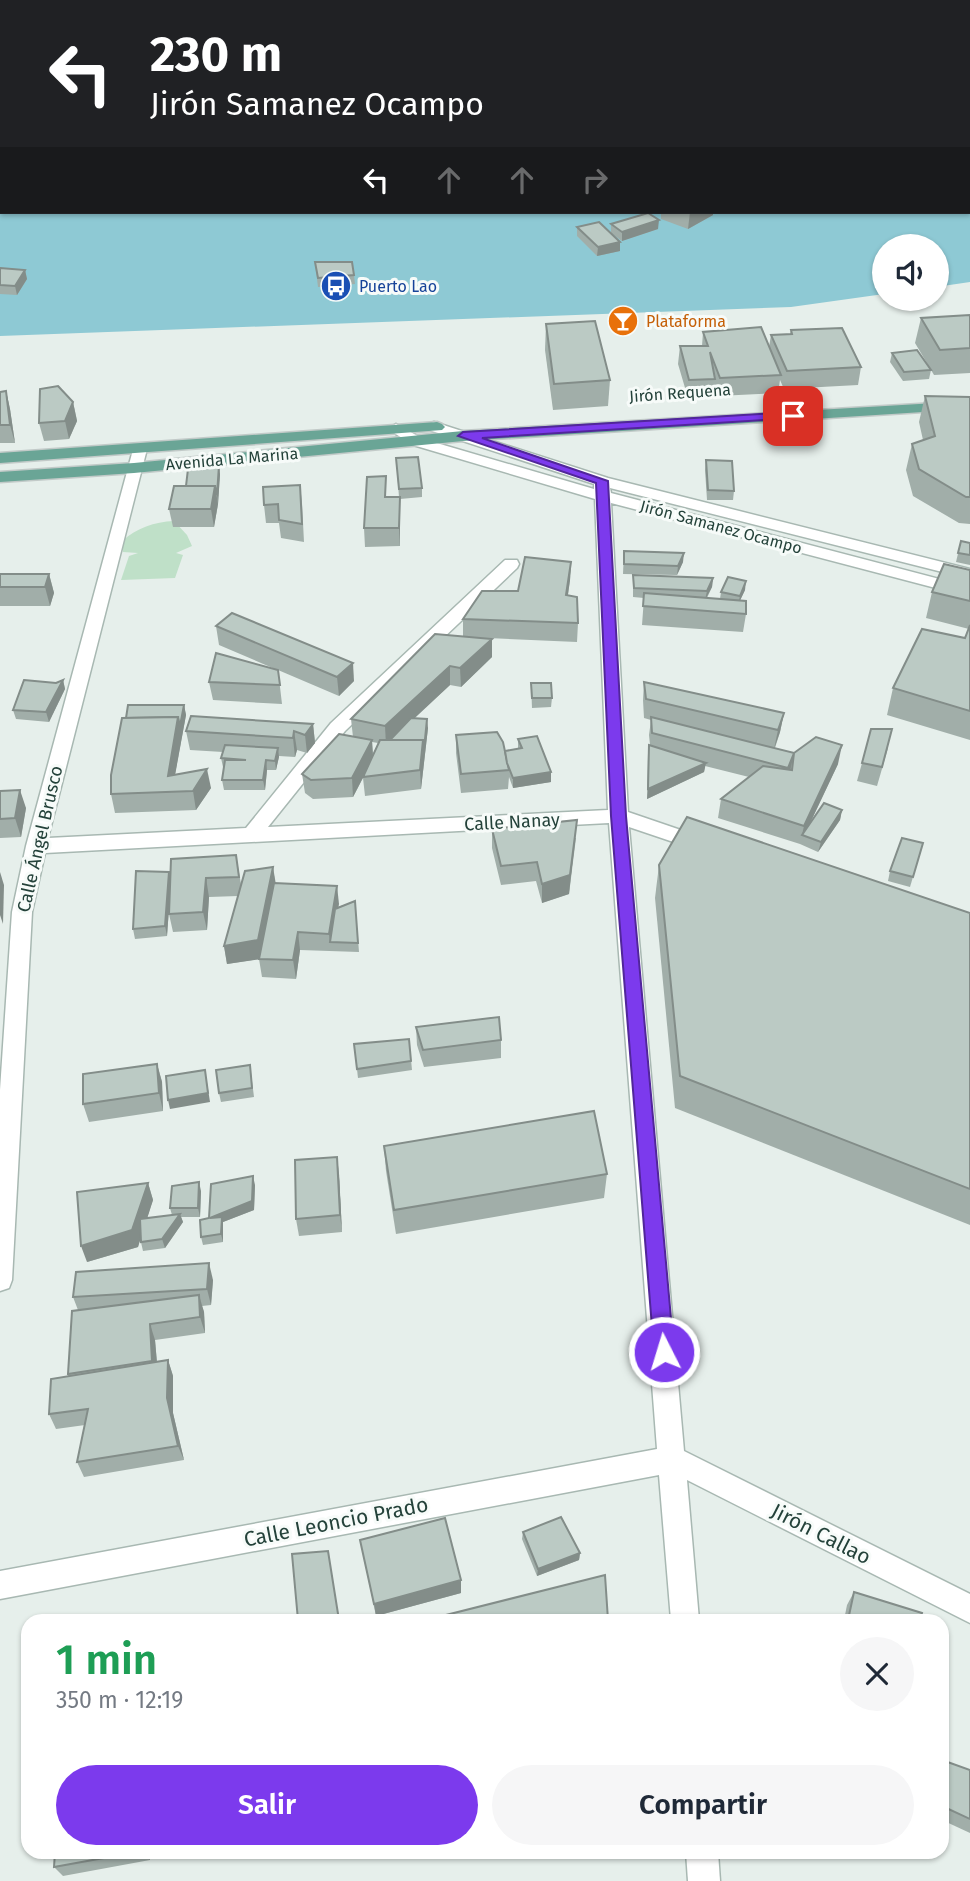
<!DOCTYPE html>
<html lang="es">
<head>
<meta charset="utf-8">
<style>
  body { margin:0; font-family:"Fira Sans",sans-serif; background:#f6f6f7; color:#1f2937; height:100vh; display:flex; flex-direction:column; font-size:26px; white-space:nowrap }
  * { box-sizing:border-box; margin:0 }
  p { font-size:23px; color:#747a83 }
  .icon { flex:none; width:38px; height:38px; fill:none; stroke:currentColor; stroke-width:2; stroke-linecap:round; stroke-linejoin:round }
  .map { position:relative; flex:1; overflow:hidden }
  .details { position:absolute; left:21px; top:1614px; width:928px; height:245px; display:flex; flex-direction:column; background:#fff; border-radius:21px; box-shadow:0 2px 5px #0004 }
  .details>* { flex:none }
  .guide { position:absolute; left:0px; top:0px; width:971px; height:214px; box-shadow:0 2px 5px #0004; background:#202124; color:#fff; overflow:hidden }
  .buttons { position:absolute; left:872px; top:234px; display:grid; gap:14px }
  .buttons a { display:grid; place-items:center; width:77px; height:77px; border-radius:50%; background:#fff; box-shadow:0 2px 5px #0004; font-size:35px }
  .pin { position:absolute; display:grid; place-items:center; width:60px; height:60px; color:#fff; margin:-30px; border-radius:14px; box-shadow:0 4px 10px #0006 }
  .me { position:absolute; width:77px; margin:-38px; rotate:355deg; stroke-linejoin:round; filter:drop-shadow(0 0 5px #0008) }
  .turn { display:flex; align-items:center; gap:24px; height:147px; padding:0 35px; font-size:32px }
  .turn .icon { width:91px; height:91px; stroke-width:2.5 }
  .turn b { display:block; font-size:49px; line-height:60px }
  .lanes { display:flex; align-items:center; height:66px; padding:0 35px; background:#0003; justify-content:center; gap:35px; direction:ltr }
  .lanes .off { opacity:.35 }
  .round { display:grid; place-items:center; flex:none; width:74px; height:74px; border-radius:37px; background:#f6f6f7 }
  .headline { display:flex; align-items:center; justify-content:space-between; height:119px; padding:0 35px }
  h1 { font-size:42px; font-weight:600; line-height:52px; color:#1e9e55 }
  .primary-button { display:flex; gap:14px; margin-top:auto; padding:14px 35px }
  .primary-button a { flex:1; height:80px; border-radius:42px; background:#7c3aed; color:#fff; font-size:28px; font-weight:600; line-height:80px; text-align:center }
  .primary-button a+a { background:#f6f6f7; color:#1f2937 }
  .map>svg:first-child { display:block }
</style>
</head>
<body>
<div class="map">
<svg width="970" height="1881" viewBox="0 0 970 1881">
  <rect width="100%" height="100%" fill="#e6efeb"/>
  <path fill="#bfe0c8" d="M174,521L187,535L192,546L176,553L183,555L175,578L121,580L129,556L138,553L123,552L122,541C137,528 154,522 174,521Z"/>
  <path fill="#8ec9d4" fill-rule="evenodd" d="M0,0H970V282L936,287V247H884V294L791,307L0,336ZM2,2H970V212H2Z"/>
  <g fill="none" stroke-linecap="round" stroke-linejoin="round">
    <g stroke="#a8b8b2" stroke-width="3">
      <g id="minor">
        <path d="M434,422L608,478L970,569V579L610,488L611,493L970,587V597L611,503L628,812L710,840L713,845L710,850L703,852L629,827L684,1451L970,1594V1623L687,1480L699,1620H671L659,1475L0,1599V1571L657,1449L609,823L45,853L32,912L12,1280L9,1288L0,1291V1090L12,912L26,846L134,446L139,444L147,449L48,838L246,828L331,723L505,560H517L519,564L517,568L345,731L268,827L608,810L595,499L413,445L388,429L396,424L423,439L594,489V484L429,430L426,427L429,424Z"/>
        <path d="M686,1852H718L720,1881H688Z"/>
      </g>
    </g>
    <g stroke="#c2cac8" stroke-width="3">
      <g id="major">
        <path d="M970,401V409L463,441L134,473L0,482V472L134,463L463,431Z"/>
        <path d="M437,422L442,424L445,427L442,430L0,463V453Z"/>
      </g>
    </g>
    <use href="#minor" fill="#fff" fill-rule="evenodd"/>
    <use href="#major" fill="#6aa596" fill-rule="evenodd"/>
  </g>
  <g fill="#a1aea9" fill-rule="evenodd">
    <path d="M661,212H713V215L688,229L661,219Z"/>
    <path d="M611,224L658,229L622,241L611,233Z"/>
    <path d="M577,227L620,251L597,256L577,236Z"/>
    <path d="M315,262L354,275L355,284L318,287Z"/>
    <path d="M0,268L25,270L27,279L17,295L0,294Z"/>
    <path d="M970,315V373L934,375L915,343L921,318Z"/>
    <path d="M546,324L610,380L608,406L553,410L545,350Z"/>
    <path d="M791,330L861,367L858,385L784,389L780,380L778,393L718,396L714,387L713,396L688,398L678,364L680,346H702L703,332L769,347L771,335L790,334Z"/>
    <path d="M892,353L931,370L929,379L903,381L890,362Z"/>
    <path d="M6,391L10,409L15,443H0V392Z"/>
    <path d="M925,396L970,397V524L959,523L913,496L906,470L912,444L923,440L919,422Z"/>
    <path d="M73,402L77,421L69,439L44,441L39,423Z"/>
    <path d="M396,458L422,488V497L400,499V546L365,547L364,528L387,497H399Z"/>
    <path d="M706,460L734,491L733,500H707L705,470Z"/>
    <path d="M220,474L218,504L214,527H173L169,509L186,486Z"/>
    <path d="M300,485L302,503L304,542L281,538L279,523H266L264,505Z"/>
    <path d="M961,541L970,543V565L956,562Z"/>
    <path d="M624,551L683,562L677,575L623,574Z"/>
    <path d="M571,562L570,580L568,595L578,623L577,642L488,638L492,657L461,687L450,685L414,718L428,728L421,789L365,796L363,778L353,797L313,799L305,793L302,774L353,737L351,719L463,636V619L518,591ZM372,742L378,743L373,755Z"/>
    <path d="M970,570V740L887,715L893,688L965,638L969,629L926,618L932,592Z"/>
    <path d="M0,574H49L54,593L50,606H0Z"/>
    <path d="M633,575L713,578L712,587L707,598L720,599L721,592L745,590L740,600L746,614L743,632L642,625L644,598L633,597Z"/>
    <path d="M216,626L354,681L339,696L278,670L282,704L213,700L209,682L275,669L219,645Z"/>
    <path d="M63,680L65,689L49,722L16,719L13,710L56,683Z"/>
    <path d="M644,682L784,713L780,732L775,748L838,764L810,823L842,810L840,820L818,852L800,844L718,818L721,799L749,777L705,766L704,772L647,799L648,754L649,745H650L649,735L651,720L644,718L643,700Z"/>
    <path d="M531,683L552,698L551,707L532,708Z"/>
    <path d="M184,705L186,715L175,774L211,788L196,810L115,813L111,794L126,718Z"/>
    <path d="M313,724L315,743L307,753L297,750L295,757L279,756L276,770H267L265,790H224L222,780L224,767H223L221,758L223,752L190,750L186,731Z"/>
    <path d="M456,735L505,751L518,749V739L551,782L513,788L509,777L508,789L461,793L456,753Z"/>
    <path d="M888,748L877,786L857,781L862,763Z"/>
    <path d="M0,791L26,808L21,837L0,838Z"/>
    <path d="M492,829L576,838L569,894L542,903L536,881L501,885L492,848Z"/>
    <path d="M923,843L910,887L888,881L890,871Z"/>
    <path d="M236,855L241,884L273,867L275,883L337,886L338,907L355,901L359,952L300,950L296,979L262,977L259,959L227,964L224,946L238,896L209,897L207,930L173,932L169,914L170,894L167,936L135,939L133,929L169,872L170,879Z"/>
    <path d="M659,865L970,913V1225L675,1108L655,898Z"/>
    <path d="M416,1027L501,1040V1058L424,1067L417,1045Z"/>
    <path d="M409,1039L412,1070L358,1078L354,1044Z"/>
    <path d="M157,1064L162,1082L163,1111L89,1122L83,1104Z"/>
    <path d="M250,1065L254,1097L221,1102L219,1093Z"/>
    <path d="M384,1146L607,1174L604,1198L396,1234L386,1171Z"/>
    <path d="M339,1174L342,1232L299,1236L296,1219Z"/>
    <path d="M148,1183L153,1200L147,1218L172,1215L170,1208L201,1191L200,1217H181L183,1222L165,1248L143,1251L140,1238L138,1247L87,1262Z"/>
    <path d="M255,1185L254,1210L223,1222V1242L203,1245L201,1237L209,1218Z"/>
    <path d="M213,1280L211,1305L202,1306L204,1312L205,1333L155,1340L157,1362L168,1360L173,1376V1413L184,1460L84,1477L77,1462L85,1425L56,1429L49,1414L68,1376V1374L78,1310L73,1297Z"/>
    <path d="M523,1532L580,1553L579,1560L537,1576L522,1539Z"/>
    <path d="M360,1540L461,1580V1593L376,1616Z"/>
    <path d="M854,1592L920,1620H844L847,1605Z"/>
    <path d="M942,1760L970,1770V1833L942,1820Z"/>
    <path d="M55,1852H149L150,1860L63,1876L54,1867Z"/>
  </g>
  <g fill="#838d89">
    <path d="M690,212H713V215L688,229Z"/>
    <path d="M659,220L658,229L622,241V232Z"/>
    <path d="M620,242V251L597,256L598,247Z"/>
    <path d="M25,270L27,279L17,295L15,286Z"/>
    <path d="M6,391L10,409L15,443L10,425Z"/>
    <path d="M73,402L77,421L69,439L65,421Z"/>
    <path d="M219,465L220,474L218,504L217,495Z"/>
    <path d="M215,486L218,504L214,527L211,509Z"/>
    <path d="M400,497V546L399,528Z"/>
    <path d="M684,553L683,562L677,575L678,566Z"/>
    <path d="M571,562L570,580L565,614L566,595Z"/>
    <path d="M49,574L54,593L50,606L45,587Z"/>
    <path d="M713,578L712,587L705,600L707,591Z"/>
    <path d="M746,581L745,590L738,605L740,596Z"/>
    <path d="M492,639V657L461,687L460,668Z"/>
    <path d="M353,663L354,681L339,696L337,677Z"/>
    <path d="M450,666V685L386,745L385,726Z"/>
    <path d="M63,680L65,689L49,722L46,712Z"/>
    <path d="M184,705L186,715L172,792L168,776L178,717Z"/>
    <path d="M784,713L780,732L774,749L778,730Z"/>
    <path d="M427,719L428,728L421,789L420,770Z"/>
    <path d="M313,724L315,743L307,753L305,735Z"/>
    <path d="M294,731L297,750L295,757L293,738Z"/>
    <path d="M372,740L373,758L353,797L352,778Z"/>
    <path d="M842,745L838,764L804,836L802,835L804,826Z"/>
    <path d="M278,748L279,757L276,770L275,761Z"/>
    <path d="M794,753L790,772L785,786L788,768Z"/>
    <path d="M266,760L267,770L265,790L263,780Z"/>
    <path d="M706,763L704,772L647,799L648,789Z"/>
    <path d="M207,769L211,788L196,810L193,791Z"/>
    <path d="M551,772V782L513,788V778Z"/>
    <path d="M20,790L26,808L21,837L15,818Z"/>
    <path d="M842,810L840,820L818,852L821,842Z"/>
    <path d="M577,820L569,894L542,903V884Z"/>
    <path d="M273,867L276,885L261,959L227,964L224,946Z"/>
    <path d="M0,872L4,885L3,924L0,915Z"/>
    <path d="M169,872L171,881L167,936L165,926Z"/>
    <path d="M206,878L209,897L207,930L203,912Z"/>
    <path d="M337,886L339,904L333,942H330L329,934Z"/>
    <path d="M298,932L300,950L296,979L293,960Z"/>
    <path d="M157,1064L162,1082L163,1111L159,1093Z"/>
    <path d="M205,1070L210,1102L170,1109L168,1100Z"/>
    <path d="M337,1157L339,1174L342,1232L340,1215Z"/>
    <path d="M253,1176L255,1185L254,1210L223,1222V1242L221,1234L210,1218Z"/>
    <path d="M199,1182L201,1191L200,1217L198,1208Z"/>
    <path d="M148,1183L153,1200L138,1247L87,1262L81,1246Z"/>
    <path d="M180,1214L183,1222L165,1248L162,1239Z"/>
    <path d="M209,1263L213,1280L211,1305L207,1289Z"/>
    <path d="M199,1295L204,1312L205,1333L200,1317Z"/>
    <path d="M150,1324L155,1340L158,1376L152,1361Z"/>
    <path d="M168,1360L173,1376V1413L184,1460L178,1446L167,1398Z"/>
    <path d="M580,1553L579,1560L537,1576L538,1569Z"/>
    <path d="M461,1580V1593L376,1616L374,1604Z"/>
    <path d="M144,1852H149L150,1860Z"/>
  </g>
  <g fill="#bbcac4" stroke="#838d89" stroke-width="2">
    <path d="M789,0H810L809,2H789Z"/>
    <path d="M814,0H872V2H827L814,1Z"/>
    <path d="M648,213L659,220L622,232L611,224Z"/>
    <path d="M599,222L620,242L598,247L577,227Z"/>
    <path d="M315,262H352L354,275L318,278Z"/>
    <path d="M0,268L25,270L15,286L0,285Z"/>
    <path d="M970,315V348L940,350L921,318Z"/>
    <path d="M595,321L610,380L554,384L546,324Z"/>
    <path d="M761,327L781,375L720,378L710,352L715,379L689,380L680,346H708L703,332Z"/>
    <path d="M842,328L861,367L787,371L771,335L792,334L791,330Z"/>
    <path d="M917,350L931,370L904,372L892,353Z"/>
    <path d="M58,386L73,402L65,421L39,423L40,389Z"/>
    <path d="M6,391L10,425H0V392Z"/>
    <path d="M925,396L970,397V497H966L919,469L912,444L935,436Z"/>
    <path d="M418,457L422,488L399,489L396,458Z"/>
    <path d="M706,460L732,461L734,491L708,490Z"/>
    <path d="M219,465L217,495L215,486H186L188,469Z"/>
    <path d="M386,476L385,497H400L399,528H364L367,477Z"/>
    <path d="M300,485L302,524L279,520L278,504L264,505L263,487Z"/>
    <path d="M174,486H215L211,509H169Z"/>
    <path d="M961,541L970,543V555L958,553Z"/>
    <path d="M624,551L684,553L678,566L624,564Z"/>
    <path d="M525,557L571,562L566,595L577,597L578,623L463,619L482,591H518Z"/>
    <path d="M944,564L970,570V601L932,592Z"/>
    <path d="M0,574H49L45,587H0Z"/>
    <path d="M633,575L713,578L707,591L634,588Z"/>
    <path d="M728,577L746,581L740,596L721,592Z"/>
    <path d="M644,593L746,601V614L643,606Z"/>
    <path d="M232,613L353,663L337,677L216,626Z"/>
    <path d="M970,625V711L893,688L922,629L965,638Z"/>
    <path d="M435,634L492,639L460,668L450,666L385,726L351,719Z"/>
    <path d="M216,653L278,670L280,685L209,682Z"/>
    <path d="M24,680L56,683L63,680L46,712L13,710Z"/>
    <path d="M644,682L784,713L778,730L646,699Z"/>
    <path d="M531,683H551L552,698H532Z"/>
    <path d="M128,705H184L180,726L178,717L126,718Z"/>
    <path d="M191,716L313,724L305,735L294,731L293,738L186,731Z"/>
    <path d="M178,717L168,776L207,769L193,791L111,794V775L122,718Z"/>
    <path d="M651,717L794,753L816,737L842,745L804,826L721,799L763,766L792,770L794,753L788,768L652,733Z"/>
    <path d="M411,718L427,719L424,749L423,740H390Z"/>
    <path d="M871,729H892L882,767L862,763Z"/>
    <path d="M497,732L503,742L509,770L461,774L456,735Z"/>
    <path d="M339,734L372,740L352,778L311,780L302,774Z"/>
    <path d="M537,736L551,772L513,778L507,763L505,751L522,748L518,739Z"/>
    <path d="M380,740H423L420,770L363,777Z"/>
    <path d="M225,745L278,748L275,761L266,760L263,780H222L225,760H246L221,758Z"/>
    <path d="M649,745L706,763L648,789Z"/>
    <path d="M20,790L15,818L0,819V791Z"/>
    <path d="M824,803L842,810L821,842L802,835Z"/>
    <path d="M687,817L970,913V1189L680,1076L659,865Z"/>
    <path d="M577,820L570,875L542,884L537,862L501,866L492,829Z"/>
    <path d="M902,838L923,843L913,877L890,871Z"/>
    <path d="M236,855L239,877L206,878L203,912L169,914L171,859Z"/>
    <path d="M273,867L258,940L224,946L245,871Z"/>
    <path d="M136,871L169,872L165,926L133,929Z"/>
    <path d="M274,883L337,886L329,934L298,932L293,960L259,959Z"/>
    <path d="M355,901L358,943L330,942L335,909Z"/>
    <path d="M499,1017L501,1040L423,1050L416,1027Z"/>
    <path d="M409,1039L411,1061L357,1069L354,1044Z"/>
    <path d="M157,1064L159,1093L83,1104V1074Z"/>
    <path d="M250,1065L252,1088L219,1093L216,1070Z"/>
    <path d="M205,1070L208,1093L168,1100L166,1076Z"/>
    <path d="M594,1111L607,1174L394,1210L384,1146Z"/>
    <path d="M337,1157L340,1215L296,1219L295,1160Z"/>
    <path d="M253,1176L252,1201L210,1218L222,1217L221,1234L201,1237L200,1220L209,1218L211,1184Z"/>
    <path d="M199,1182L198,1208H170L172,1186Z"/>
    <path d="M148,1183L132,1230L81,1246L77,1192Z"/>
    <path d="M180,1214L162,1239L141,1242L140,1219Z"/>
    <path d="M209,1263L207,1289L73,1297L76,1272Z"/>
    <path d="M199,1295L200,1317L150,1324L152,1361L68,1374L72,1311Z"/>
    <path d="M168,1360L167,1398L178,1446L77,1462L88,1409L49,1414L51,1379Z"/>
    <path d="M561,1517L580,1553L538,1569L523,1532Z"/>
    <path d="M445,1518L461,1580L374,1604L360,1540Z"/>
    <path d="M328,1551L339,1620H298L292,1554Z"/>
    <path d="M605,1575L608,1620H426Z"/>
    <path d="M854,1592L922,1613L920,1620H848Z"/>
    <path d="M942,1760L970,1770V1819L942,1806Z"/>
    <path d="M55,1852H137L54,1867Z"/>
  </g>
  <path fill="#7c3aed" stroke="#51269a" stroke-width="2" d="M793,412L797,413V418L482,438L608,481L626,816L674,1352L671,1358L664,1361L657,1358L654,1352L611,816L596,483L458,436L463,432Z"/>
  <defs>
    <g id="bus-disc" transform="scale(1.575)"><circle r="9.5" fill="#1a4fb4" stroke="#f7fbf9"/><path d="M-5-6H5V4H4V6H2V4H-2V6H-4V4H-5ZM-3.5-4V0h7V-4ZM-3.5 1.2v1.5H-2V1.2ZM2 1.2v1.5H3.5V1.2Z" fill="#fff"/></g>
    <g id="bar-disc" transform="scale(1.575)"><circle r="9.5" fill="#e8710a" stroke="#f7fbf9"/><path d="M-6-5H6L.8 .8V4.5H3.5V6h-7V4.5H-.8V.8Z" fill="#fff"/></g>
  </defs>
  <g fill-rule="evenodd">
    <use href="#bus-disc" x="336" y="286"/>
    <use href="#bar-disc" x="623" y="321"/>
  </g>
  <g text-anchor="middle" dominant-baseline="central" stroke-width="6" stroke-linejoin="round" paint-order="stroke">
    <g font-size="16" fill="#164399" stroke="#f7fbf9" text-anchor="start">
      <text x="359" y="286">Puerto Lao</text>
    </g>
    <g font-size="16" fill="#c56008" stroke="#f7fbf9" text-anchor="start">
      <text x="646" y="321">Plataforma</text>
    </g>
    <g font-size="16" fill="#24423a" stroke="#f7fbf9">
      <text transform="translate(680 393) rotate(-4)">Jirón Requena</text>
      <text transform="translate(232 459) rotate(-5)">Avenida La Marina</text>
      <text transform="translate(721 527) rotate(15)">Jirón Samanez Ocampo</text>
    </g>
    <g font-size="18" fill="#24423a" stroke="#f7fbf9">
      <text transform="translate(512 822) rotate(-3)">Calle Nanay</text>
      <text transform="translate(40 839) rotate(-77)">Calle Ángel Brusco</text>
    </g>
    <g font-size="21" fill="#24423a" stroke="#f7fbf9">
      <text transform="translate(336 1522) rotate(-11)">Calle Leoncio Prado</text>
      <text transform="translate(821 1534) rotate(27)">Jirón Callao</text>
    </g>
  </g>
</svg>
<div class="buttons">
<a><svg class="icon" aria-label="sound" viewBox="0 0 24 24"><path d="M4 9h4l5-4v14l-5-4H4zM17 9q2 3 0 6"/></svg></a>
</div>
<div class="pin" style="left:793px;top:416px;background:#d93025"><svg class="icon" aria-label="arrive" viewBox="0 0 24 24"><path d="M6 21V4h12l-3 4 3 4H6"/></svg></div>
<svg class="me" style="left:664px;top:1352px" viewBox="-20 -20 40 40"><circle r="17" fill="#7c3aed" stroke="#fff" stroke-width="3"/><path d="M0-11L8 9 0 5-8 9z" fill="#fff"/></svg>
<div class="guide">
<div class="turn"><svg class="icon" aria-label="left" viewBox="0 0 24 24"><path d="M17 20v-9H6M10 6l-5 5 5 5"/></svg><div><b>230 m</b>Jirón Samanez Ocampo</div></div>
<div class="lanes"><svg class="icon" aria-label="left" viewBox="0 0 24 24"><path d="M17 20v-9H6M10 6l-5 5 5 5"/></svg><svg class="icon off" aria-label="ahead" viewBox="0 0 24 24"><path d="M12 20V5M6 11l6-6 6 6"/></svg><svg class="icon off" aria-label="ahead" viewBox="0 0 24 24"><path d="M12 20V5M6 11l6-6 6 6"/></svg><svg class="icon off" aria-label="right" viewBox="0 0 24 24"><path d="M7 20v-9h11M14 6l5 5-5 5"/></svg></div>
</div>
<section class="details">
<div class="headline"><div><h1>1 min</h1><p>350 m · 12:19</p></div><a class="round"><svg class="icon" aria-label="close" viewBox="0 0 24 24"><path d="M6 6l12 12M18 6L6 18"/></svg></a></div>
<div class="primary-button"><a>Salir</a><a>Compartir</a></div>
</section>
</div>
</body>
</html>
